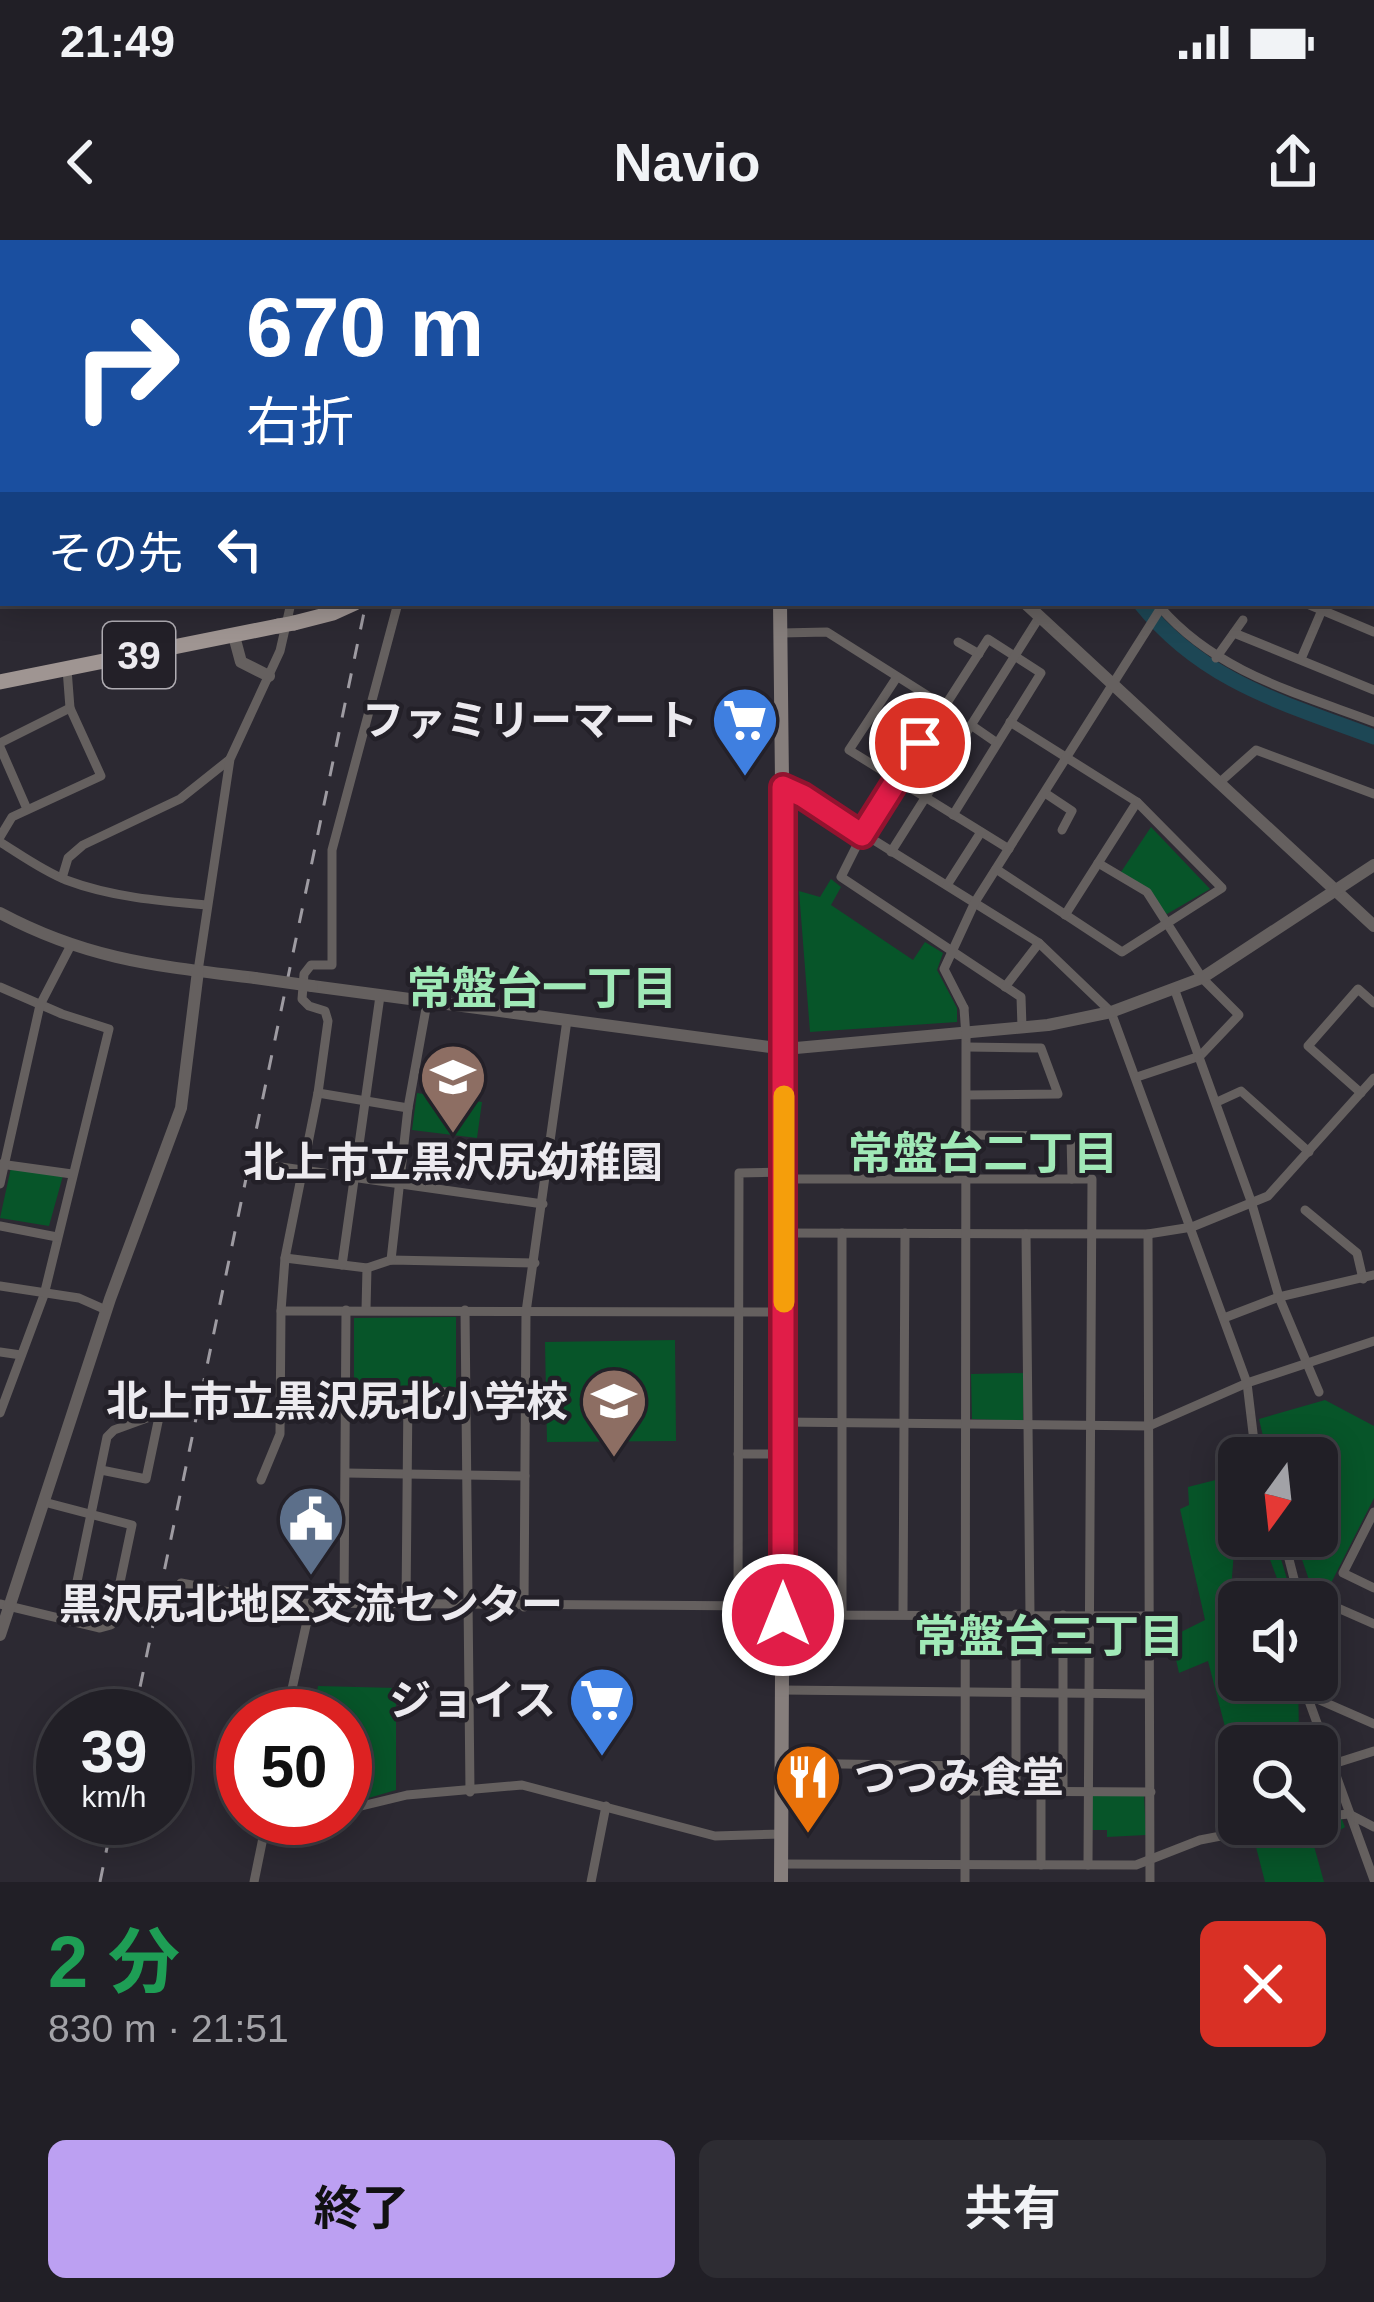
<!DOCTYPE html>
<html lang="ja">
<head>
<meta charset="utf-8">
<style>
  body { margin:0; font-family:Helvetica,"Noto Sans JP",sans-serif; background:#2d2c32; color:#f1f3f6; height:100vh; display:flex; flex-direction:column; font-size:45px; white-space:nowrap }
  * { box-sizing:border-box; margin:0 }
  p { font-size:39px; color:#a2a2a7 }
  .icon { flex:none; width:66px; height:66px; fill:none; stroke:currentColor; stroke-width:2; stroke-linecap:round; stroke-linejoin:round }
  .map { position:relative; height:1642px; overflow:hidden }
  .details { display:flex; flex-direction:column; background:#211f26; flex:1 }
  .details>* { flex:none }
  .guide { position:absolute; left:0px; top:0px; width:1374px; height:366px; box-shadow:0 6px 30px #0003,0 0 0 3px #3e3d43; background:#1a4fa0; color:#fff; overflow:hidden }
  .needle { width:78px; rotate:195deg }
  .buttons { position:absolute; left:1218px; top:1197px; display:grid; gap:24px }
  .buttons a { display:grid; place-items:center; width:120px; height:120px; border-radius:18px; background:#211f26; box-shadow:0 6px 30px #0003,0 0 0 3px #3e3d43; font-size:60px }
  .speed { position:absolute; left:36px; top:1449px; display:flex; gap:24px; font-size:60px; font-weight:700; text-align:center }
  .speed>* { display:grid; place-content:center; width:156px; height:156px; border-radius:50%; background:#211f26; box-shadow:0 6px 30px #0003,0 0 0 3px #3e3d43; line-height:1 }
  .speed small { font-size:30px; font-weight:400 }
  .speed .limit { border:18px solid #d22; background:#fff; color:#111 }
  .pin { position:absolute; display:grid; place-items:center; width:102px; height:102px; color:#fff; margin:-51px; border:6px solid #fff; border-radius:50%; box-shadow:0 3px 12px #0007 }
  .me { position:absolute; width:132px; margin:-66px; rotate:0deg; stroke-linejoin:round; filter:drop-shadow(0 0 9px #0008) }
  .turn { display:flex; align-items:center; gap:42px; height:252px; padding:0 48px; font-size:54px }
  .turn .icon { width:156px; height:156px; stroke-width:2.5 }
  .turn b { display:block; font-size:84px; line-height:102px }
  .then { display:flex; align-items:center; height:114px; padding:0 48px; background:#0003; gap:24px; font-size:45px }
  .round { display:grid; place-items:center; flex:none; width:126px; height:126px; border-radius:18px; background:#2d2c32 }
  .overview { display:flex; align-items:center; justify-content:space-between; height:204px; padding:0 48px }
  h1 { font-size:72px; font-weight:700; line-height:90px; color:#1e9e55 }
  .button { display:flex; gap:24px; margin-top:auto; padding:24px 48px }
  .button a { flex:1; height:138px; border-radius:18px; background:#bca0f2; color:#111; font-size:48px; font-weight:700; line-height:138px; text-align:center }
  .button a+a { background:#2d2c32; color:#f1f3f6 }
  .status { display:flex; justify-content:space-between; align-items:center; height:84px; padding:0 60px; background:#211f26; direction:ltr }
  .status svg { height:33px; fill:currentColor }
  header { display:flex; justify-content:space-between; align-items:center; height:156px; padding:0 48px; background:#211f26; font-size:54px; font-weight:700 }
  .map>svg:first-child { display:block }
</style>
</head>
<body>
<div class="status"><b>21:49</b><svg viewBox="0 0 49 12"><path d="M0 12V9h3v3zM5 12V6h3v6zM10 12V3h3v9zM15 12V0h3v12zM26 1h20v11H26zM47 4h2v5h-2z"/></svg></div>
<header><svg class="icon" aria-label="back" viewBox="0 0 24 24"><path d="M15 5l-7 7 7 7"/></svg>Navio<svg class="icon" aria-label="share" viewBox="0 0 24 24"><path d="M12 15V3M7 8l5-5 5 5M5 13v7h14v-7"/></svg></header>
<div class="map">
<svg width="1374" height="1642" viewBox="0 0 1374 1642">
  <rect width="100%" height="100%" fill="#2c2932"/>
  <g fill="#075529">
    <path d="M1151,587L1210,649L1167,674L1121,632Z"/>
    <path d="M831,639L841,647L831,665L913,720L925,702L943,713L937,730L957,768V782L810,792L799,651L820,657Z"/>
    <path d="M417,853L482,862L477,898L412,890Z"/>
    <path d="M12,923L64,932L49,986L0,978Z"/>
    <path d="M456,1077V1147H354V1078Z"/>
    <path d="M675,1100L676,1201L547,1202L545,1102Z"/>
    <path d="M1024,1133L1023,1181L972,1179L971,1134Z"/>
    <path d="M1325,1160L1374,1186V1258L1327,1351L1310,1343L1294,1296H1317V1218H1268L1259,1179Z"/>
    <path d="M1239,1234V1296H1274L1287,1339L1278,1341L1266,1309L1234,1311L1230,1363L1239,1365V1440H1298L1299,1493L1264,1506H1239V1541L1208,1421L1179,1433L1171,1397L1205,1380L1180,1269L1189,1265L1188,1247Z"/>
    <path d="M318,1446L396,1448V1550L345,1565V1476H312Z"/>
    <path d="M1322,1531L1345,1587L1314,1606L1324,1642H1265L1250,1584H1317V1533Z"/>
    <path d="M1092,1554L1144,1555L1146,1595L1107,1597V1590H1091Z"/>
  </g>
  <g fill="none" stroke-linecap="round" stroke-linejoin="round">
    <g stroke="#1d4755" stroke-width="15">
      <path d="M860,0L862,3"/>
      <path d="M1140,363C1203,442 1284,463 1374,497"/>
    </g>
    <g stroke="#65605f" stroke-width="9">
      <path d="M310,0L327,3"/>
      <path d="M840,0L842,3"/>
      <path d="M873,0L876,3"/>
      <path d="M1049,0L1053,3"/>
      <path d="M114,3L115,0"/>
      <path d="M263,3V0"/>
      <path d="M363,3V0"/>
      <path d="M414,3V0"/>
      <path d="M887,3L888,0"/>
      <path d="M912,3L913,0"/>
      <path d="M968,3L969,0"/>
      <path d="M0,10H3"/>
      <path d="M1371,61L1374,63"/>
      <path d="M0,62H3"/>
      <path d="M1371,193L1374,195"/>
      <path d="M1371,259L1374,253"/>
      <path d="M0,291H3"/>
      <path d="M1371,297L1374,299"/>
      <path d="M1371,329L1374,330"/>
      <path d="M1305,363L1374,392"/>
      <path d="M1160,367C1216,432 1297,453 1374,482"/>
      <path d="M781,393L827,392L944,466"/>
      <path d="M1234,393L1374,450"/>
      <path d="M958,402L979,414"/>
      <path d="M1216,418L1243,380"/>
      <path d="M1301,419L1325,363"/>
      <path d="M897,437L849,510L1009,609"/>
      <path d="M971,485L997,503"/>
      <path d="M0,503L70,468"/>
      <path d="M0,507L27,569"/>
      <path d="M1219,543L1256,510L1374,554"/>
      <path d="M783,547L803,556L1039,703L1111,772L1247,1143L1256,1218"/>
      <path d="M1045,553L1072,571L1062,590"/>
      <path d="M953,575L1041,433L988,399L862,595L841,637L1021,757L1022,787"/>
      <path d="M0,597L12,577L101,536L70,468L67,429"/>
      <path d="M0,602C21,615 43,631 66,640C111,657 159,661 207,665"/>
      <path d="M891,612L1040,376"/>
      <path d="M1098,623L1147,652L1202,738L1239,775L1200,816L1137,837"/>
      <path d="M996,629L1122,712L1222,648L1137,562L1010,482"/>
      <path d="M62,638L68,618L83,605L180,559L229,520"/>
      <path d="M947,645L981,592"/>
      <path d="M1065,675L1137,562"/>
      <path d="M198,731L230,519L280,411L291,363"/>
      <path d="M0,747L62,774L109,789L44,1055L0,1173"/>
      <path d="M1005,747L1039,703"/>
      <path d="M1174,748L1251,961L1279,1057L1319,1152"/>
      <path d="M964,768L944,729L975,662L1164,363"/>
      <path d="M967,807L1041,808L1058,854L968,855"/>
      <path d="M318,853L408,868"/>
      <path d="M1361,853L1308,806L1358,749L1374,763"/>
      <path d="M1217,862L1241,851L1309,912"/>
      <path d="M968,895L1071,896L1072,939"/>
      <path d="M0,924L72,934"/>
      <path d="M274,926L543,964"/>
      <path d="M783,939H1092L1088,1625"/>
      <path d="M0,944L40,765L70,707"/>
      <path d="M1305,970L1357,1013L1363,1039"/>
      <path d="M0,986L57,997"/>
      <path d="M784,993L1148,994L1192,987L1268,956L1374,838"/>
      <path d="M1026,994L1030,1375"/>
      <path d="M1148,994L1150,1642"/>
      <path d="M285,1018L367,1028L391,1020L535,1023"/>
      <path d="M391,1020L408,868L427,763"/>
      <path d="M342,1025L380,756"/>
      <path d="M0,1046L79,1058L106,1070"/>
      <path d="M366,1070L367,1028"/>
      <path d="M465,1070L470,1552"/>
      <path d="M281,1071L783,1072"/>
      <path d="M1224,1078L1279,1057L1374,1035"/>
      <path d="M0,1112L21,1115"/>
      <path d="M347,1151L466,1152"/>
      <path d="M783,1182L1149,1186L1247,1143L1374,1101"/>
      <path d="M738,1214H783"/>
      <path d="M346,1233L525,1236"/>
      <path d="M261,1240L280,1194L281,1071L285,1018L318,853L328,781L325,771L309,766L302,759L304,734L311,725H332V610L398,363"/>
      <path d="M1374,1272L1343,1333L1374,1348"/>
      <path d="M1283,1296L1300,1362"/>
      <path d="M181,1343L290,1363L783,1366"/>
      <path d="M1299,1351L1374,1384"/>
      <path d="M344,1363L346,1070"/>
      <path d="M0,1364L100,1388L111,1385L132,1285L44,1262"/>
      <path d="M406,1364L408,1152"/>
      <path d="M524,1367L526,1072L567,780"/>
      <path d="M738,1367L739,933L783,932"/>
      <path d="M903,1374L905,993"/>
      <path d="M1016,1374V1551"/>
      <path d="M783,1375L1151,1376"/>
      <path d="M842,1375V993"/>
      <path d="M1063,1375V1551"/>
      <path d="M69,1380L107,1197L114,1190L155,1175L159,1177L146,1239L101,1230"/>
      <path d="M1306,1440L1309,1461L1374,1640"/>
      <path d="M782,1450L1146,1454"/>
      <path d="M1308,1455L1374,1484"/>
      <path d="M286,1476L311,1363"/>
      <path d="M782,1523L964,1526"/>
      <path d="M1333,1524L1374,1511"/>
      <path d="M964,1551L1151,1552"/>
      <path d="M345,1570L407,1555L522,1545L715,1596L782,1594"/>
      <path d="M1317,1577L1349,1574L1374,1587"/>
      <path d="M265,1594L315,1578"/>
      <path d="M781,1624L1136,1625L1200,1600L1283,1584"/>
      <path d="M1041,1625V1551"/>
      <path d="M254,1642L267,1578"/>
      <path d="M591,1642L606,1566"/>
      <path d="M965,1642L966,797"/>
    </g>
    <g stroke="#65605f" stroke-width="12">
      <path d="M1330,0L1333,3"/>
      <path d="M38,3V0"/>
      <path d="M900,3L901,0"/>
      <path d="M1371,41L1373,44"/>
      <path d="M0,149H3"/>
      <path d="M1025,363L1374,686"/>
      <path d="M234,396L241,422L269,436"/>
      <path d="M0,673C88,720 158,726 255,738"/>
      <path d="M312,746L785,809L1048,785L1111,772L1202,738L1374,625"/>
      <path d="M0,1395L110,1059L181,868L198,731"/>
    </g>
    <g stroke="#867e7c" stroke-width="14">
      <path d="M628,0L631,3"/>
      <path d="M780,363L785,809L781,1642"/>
    </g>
    <g stroke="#9f9592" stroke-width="15">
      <path d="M608,3L610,0"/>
      <path d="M294,383L333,373L355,363"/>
      <path d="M0,442L278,386"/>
    </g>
    <g stroke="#9e9ba2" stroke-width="3" stroke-dasharray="15 15" stroke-linecap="butt">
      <path d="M1112,0L1117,3"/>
      <path d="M441,3V0"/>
      <path d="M1371,155L1374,156"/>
      <path d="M134,1476L366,363"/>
      <path d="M100,1642L113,1578"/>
    </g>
    <path stroke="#65605f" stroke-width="9" d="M964,768L966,797"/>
    <path stroke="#65605f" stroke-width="12" d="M255,738L312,746"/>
    <path stroke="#9f9592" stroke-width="15" d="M278,386L294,383"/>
  </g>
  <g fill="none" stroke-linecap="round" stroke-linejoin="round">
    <g stroke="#92132f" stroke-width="30">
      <path id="route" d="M783,1375V547L803,556L862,595L920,503"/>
    </g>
    <use href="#route" stroke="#e11d48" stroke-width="21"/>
    <path stroke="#f59e0b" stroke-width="21" d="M784,1062V856"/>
  </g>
  <defs>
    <g id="supermarket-pin" transform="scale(3.45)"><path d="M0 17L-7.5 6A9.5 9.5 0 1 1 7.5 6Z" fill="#3f7fe0" stroke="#232028"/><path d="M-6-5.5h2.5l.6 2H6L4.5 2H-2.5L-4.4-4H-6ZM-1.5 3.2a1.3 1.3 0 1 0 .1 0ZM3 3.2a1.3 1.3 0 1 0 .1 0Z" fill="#fff"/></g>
    <g id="school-pin" transform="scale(3.45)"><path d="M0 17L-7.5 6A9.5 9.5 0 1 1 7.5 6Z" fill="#8d6e63" stroke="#232028"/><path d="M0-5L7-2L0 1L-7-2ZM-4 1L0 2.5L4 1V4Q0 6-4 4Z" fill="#fff"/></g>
    <g id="civic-pin" transform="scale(3.45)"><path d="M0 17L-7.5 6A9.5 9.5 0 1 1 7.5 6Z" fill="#5c6f8a" stroke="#232028"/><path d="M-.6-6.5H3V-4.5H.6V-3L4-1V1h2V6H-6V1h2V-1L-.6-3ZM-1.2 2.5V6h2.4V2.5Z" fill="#fff"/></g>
    <g id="restaurant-pin" transform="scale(3.45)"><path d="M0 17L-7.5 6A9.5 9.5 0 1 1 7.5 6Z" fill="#e8710a" stroke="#232028"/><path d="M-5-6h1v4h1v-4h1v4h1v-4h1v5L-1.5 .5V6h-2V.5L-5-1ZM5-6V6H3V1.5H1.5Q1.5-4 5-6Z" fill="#fff"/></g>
  </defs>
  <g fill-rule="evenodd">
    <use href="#supermarket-pin" x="745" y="480"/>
    <use href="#school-pin" x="453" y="837"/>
    <use href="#school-pin" x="614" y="1161"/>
    <use href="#civic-pin" x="311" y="1279"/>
    <use href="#supermarket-pin" x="602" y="1460"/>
    <use href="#restaurant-pin" x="808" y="1537"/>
  </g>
  <g text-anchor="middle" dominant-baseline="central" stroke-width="9" stroke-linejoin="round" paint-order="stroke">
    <rect fill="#232028" stroke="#b0adb3" stroke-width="3" x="103" y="382" width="72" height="66" rx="9"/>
    <g font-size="39" font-weight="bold" fill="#eceaef">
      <text x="139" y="415">39</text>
    </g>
    <g font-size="42" font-weight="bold" fill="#eceaef" stroke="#232028" text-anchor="end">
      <text x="698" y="480">ファミリーマート</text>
      <text x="453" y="922" text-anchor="middle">北上市立黒沢尻幼稚園</text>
      <text x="568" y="1161">北上市立黒沢尻北小学校</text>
      <text x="311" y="1364" text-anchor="middle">黒沢尻北地区交流センター</text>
      <text x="556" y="1460">ジョイス</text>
      <text x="854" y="1537" text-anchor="start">つつみ食堂</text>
    </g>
    <g font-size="45" font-weight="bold" fill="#a0e9b7" stroke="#232028">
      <text x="542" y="748">常盤台一丁目</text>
      <text x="983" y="913">常盤台二丁目</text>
      <text x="1049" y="1396">常盤台三丁目</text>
    </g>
  </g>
</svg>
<div class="buttons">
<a><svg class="needle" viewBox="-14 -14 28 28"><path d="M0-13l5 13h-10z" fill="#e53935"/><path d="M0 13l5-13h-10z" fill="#a2a2a7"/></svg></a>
<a><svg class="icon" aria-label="sound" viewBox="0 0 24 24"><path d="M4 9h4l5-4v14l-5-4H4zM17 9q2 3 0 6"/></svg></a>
<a><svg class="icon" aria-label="search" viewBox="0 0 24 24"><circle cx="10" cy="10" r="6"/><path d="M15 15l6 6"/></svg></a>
</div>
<div class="speed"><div>39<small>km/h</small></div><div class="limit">50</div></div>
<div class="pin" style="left:920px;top:503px;background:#d93025"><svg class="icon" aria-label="arrive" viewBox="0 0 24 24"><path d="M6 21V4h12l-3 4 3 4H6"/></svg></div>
<svg class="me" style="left:783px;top:1375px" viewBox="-20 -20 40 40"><circle r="17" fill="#e11d48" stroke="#fff" stroke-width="3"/><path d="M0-11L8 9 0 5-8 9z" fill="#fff"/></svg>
<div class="guide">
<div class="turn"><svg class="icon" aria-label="right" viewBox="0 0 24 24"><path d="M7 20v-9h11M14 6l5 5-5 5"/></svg><div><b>670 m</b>右折</div></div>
<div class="then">その先<svg class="icon" aria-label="left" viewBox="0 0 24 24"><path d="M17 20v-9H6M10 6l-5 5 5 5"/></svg></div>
</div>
</div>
<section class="details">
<div class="overview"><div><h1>2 分</h1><p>830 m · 21:51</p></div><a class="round" style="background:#d93025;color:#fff"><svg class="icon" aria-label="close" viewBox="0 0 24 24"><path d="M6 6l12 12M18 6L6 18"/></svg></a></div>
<div class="button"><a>終了</a><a>共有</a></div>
</section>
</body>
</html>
